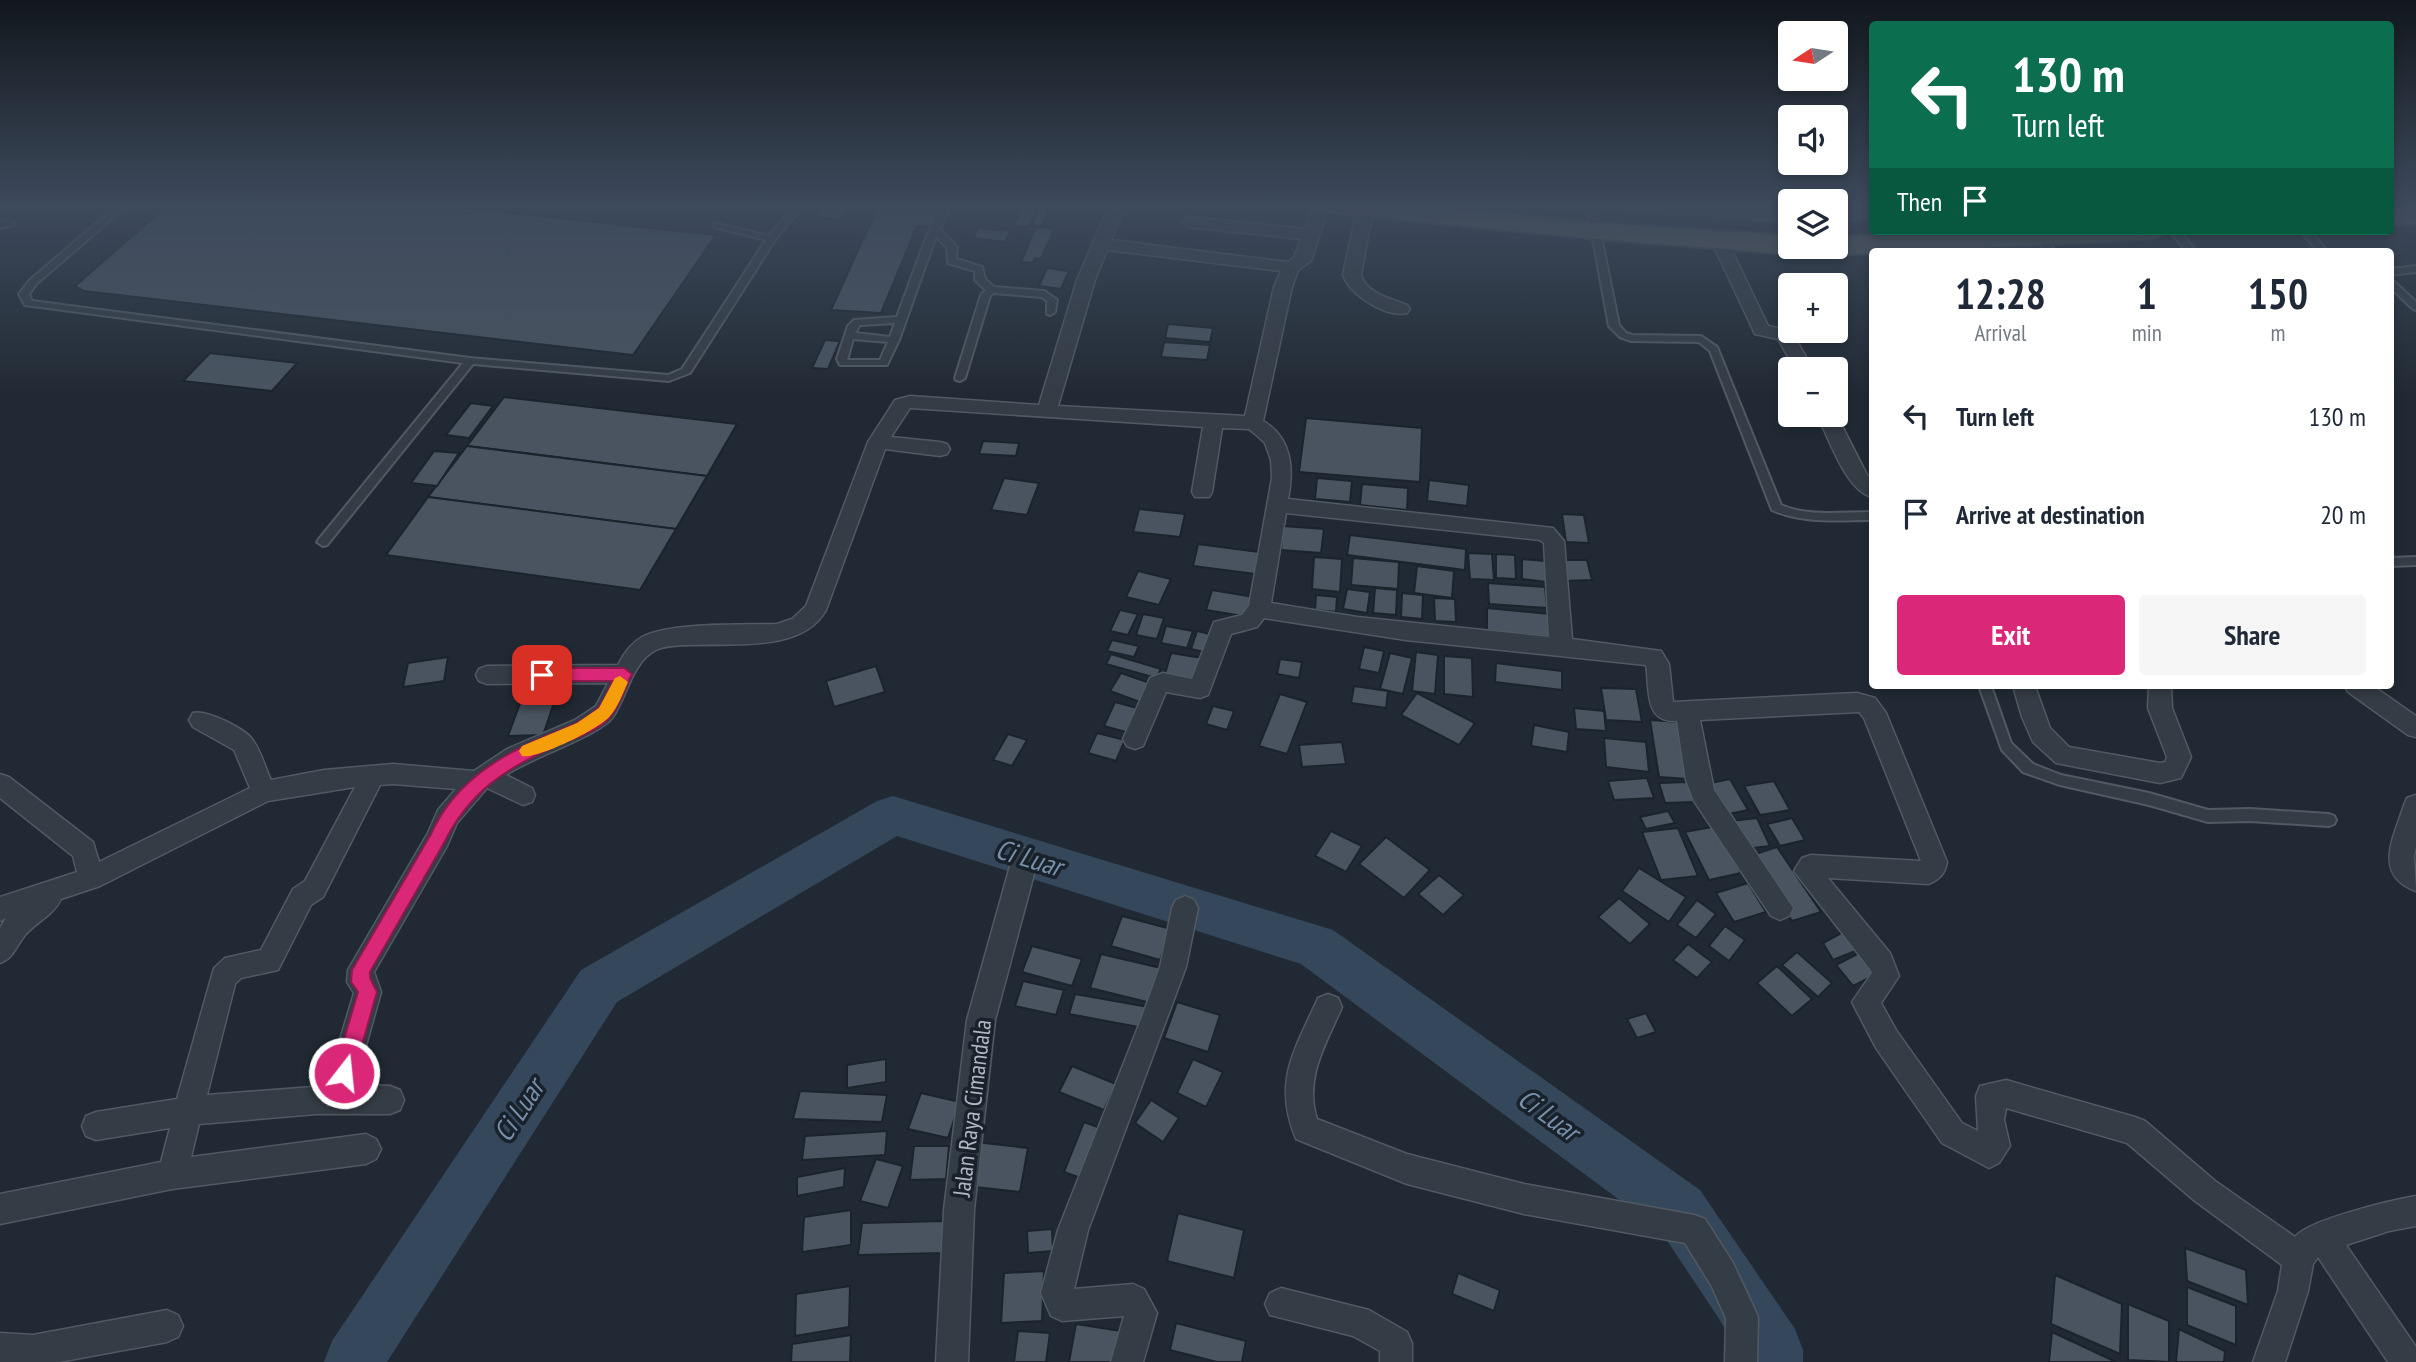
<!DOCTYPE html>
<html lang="en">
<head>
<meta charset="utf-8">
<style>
  body { margin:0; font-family:"PT Sans Narrow",sans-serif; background:#f6f6f7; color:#1f2937; height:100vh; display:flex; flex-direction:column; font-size:26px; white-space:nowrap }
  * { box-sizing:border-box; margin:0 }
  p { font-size:23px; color:#747a83 }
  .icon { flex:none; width:38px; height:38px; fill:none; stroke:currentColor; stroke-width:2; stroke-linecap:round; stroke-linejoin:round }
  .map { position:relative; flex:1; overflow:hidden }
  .drawer { position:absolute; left:1869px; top:248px; width:525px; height:441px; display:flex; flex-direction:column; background:#fff; border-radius:7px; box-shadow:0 4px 10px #0003 }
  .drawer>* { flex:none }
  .guide { position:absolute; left:1869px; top:21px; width:525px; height:214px; border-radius:7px; box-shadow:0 4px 10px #0003; background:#0b6e4f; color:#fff; overflow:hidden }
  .needle { width:46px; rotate:258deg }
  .tools { position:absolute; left:1778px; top:21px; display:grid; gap:14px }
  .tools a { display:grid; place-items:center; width:70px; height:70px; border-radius:7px; background:#fff; box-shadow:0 4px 10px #0003; font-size:35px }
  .pin { position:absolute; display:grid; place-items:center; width:60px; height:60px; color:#fff; margin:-30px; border-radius:14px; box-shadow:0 4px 10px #0006 }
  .me { position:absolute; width:77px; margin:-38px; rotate:16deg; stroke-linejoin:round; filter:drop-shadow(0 0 5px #0008) }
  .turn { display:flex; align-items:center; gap:24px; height:147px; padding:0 28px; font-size:32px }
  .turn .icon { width:91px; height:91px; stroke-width:2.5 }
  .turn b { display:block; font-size:49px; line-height:60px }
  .then { display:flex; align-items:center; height:66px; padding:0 28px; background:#0003; gap:14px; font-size:26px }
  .eta { display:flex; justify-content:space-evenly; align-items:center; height:119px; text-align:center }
  .eta b { font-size:42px; font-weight:700; line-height:49px }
  .primary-button { display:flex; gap:14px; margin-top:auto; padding:14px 28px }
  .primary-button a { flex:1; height:80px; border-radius:7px; background:#db2777; color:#fff; font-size:28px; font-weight:700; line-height:80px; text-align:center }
  .primary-button a+a { background:#f6f6f7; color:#1f2937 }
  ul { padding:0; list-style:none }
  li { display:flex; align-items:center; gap:21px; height:98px; padding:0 28px }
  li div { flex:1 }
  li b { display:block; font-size:26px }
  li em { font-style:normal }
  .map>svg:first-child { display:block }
</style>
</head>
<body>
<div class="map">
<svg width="2416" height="1362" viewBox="0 0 2416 1362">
  <rect width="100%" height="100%" fill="#212a34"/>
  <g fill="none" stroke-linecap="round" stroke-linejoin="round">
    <g fill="#35475b" fill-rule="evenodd">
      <path d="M1617,204L1790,206V224L1632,213L1621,210Z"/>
      <path d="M1836,204H1872V220L1836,222Z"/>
      <path d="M893,796L1333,930L1700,1190L1795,1329L1803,1350V1362H1745V1358L1660,1230L1301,964L897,836L617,1002L387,1362H324L332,1341L581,970L877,801Z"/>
    </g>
  </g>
  <g fill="#495460" stroke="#1b232c" stroke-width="2">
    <path d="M169,204H428L716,235L633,355L84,291L75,286Z"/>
    <path d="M721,204H745L739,212L717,209Z"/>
    <path d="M825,204H877L875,208L849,205L839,220L816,217Z"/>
    <path d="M879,204H946L935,227L917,226L881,313L831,310Z"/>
    <path d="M1024,204H1039L1029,227L1014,225Z"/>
    <path d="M1040,206L1049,207L1042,226L1032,225Z"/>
    <path d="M1036,227L1054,229L1041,259L1035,258L1033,263L1021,262Z"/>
    <path d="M978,228L1010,231L1005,242L973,238Z"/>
    <path d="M1047,268L1069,271L1061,289L1039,286Z"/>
    <path d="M1168,324L1213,328L1210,342L1165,338Z"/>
    <path d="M825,340L840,341L828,369L812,368Z"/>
    <path d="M1164,342L1210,345L1207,360L1161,357Z"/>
    <path d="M210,353L297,363L272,391L183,381Z"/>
    <path d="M504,397L737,424L707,476L467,446Z"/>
    <path d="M471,403L493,406L469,438L446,435Z"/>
    <path d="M1306,418L1422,428L1420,482L1299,472Z"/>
    <path d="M983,441L1019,443L1016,456L979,454Z"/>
    <path d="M467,446L707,476L676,529L428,497Z"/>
    <path d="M434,451L459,453L437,486L411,483Z"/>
    <path d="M1004,478L1039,483L1027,515L991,510Z"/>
    <path d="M1317,478L1352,481L1350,502L1315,499Z"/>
    <path d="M1429,480L1469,485L1467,506L1427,501Z"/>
    <path d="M1362,484L1408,488L1407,510L1360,505Z"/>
    <path d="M428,497L676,529L640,590L386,555Z"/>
    <path d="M1139,509L1185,514L1180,537L1133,532Z"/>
    <path d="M1562,514L1584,515L1589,543L1566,542Z"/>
    <path d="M1283,526L1324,529L1321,553L1281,550Z"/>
    <path d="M1350,535L1466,549L1465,570L1347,555Z"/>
    <path d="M1198,544L1259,552L1255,574L1193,566Z"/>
    <path d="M1468,553L1492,554L1494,580L1470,579Z"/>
    <path d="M1496,554L1515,555L1516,579L1496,578Z"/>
    <path d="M1314,557L1342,559L1340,592L1312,589Z"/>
    <path d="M1353,558L1399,562L1398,589L1351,585Z"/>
    <path d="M1522,559L1546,561L1547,582L1522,579Z"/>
    <path d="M1557,560H1587L1592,580L1562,581Z"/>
    <path d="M1417,566L1454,571L1452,598L1414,593Z"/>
    <path d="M1138,571L1171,579L1159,605L1126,597Z"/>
    <path d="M1488,583L1545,587L1547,608L1489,604Z"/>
    <path d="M1375,588L1397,590L1396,615L1373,613Z"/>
    <path d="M1347,589L1370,592L1367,613L1343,609Z"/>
    <path d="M1212,590L1254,597L1249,617L1206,610Z"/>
    <path d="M1402,593L1423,595L1422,619L1401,617Z"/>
    <path d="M1316,595L1337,597L1336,612L1315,610Z"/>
    <path d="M1434,598L1455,599L1456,622L1435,621Z"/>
    <path d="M1487,608L1550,614L1552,637L1487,631Z"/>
    <path d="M1120,610L1138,614L1128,635L1110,631Z"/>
    <path d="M1143,614L1164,618L1157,639L1136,635Z"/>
    <path d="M1166,626L1193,631L1187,648L1161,643Z"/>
    <path d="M1197,631L1214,635L1208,653L1191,649Z"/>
    <path d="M1112,640L1139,646L1134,657L1107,651Z"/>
    <path d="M1364,647L1384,651L1379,673L1359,669Z"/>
    <path d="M1416,652L1438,655L1435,694L1412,691Z"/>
    <path d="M1171,653L1202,658L1196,679L1165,674Z"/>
    <path d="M1390,653L1412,658L1403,694L1380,689Z"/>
    <path d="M1111,654L1161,669L1156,678L1106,664Z"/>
    <path d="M1444,656L1472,658L1473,697L1444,694Z"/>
    <path d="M448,657L444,681L403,687L408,663Z"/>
    <path d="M1280,659L1302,662L1299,678L1277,674Z"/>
    <path d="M1496,663L1562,671V690L1495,682Z"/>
    <path d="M876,666L885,692L834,707L826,681Z"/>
    <path d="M1121,673L1150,683L1140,702L1110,691Z"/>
    <path d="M1354,686L1388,691L1386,708L1351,703Z"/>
    <path d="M1601,688L1636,689L1642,722L1606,720Z"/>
    <path d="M1417,693L1475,723L1459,745L1401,715Z"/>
    <path d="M1280,694L1307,702L1287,754L1259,746Z"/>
    <path d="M556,697L543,735L508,736L522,698Z"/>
    <path d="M1115,702L1137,708L1126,732L1104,726Z"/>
    <path d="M1213,706L1234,711L1227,730L1206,724Z"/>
    <path d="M1574,708L1604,711L1606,731L1576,729Z"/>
    <path d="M1650,720L1679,722L1689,779L1659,777Z"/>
    <path d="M1534,725L1569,732L1567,752L1531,746Z"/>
    <path d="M1097,733L1125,740L1116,761L1088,753Z"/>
    <path d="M1008,734L1027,740L1012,766L993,760Z"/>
    <path d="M1604,738L1646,742L1649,772L1606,767Z"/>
    <path d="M1342,742L1346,764L1302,767L1299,745Z"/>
    <path d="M1647,778L1654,798L1614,800L1608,781Z"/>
    <path d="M1730,779L1748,810L1724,815L1706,784Z"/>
    <path d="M1774,781L1790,810L1760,815L1744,786Z"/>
    <path d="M1688,782L1694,802L1665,803L1659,783Z"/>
    <path d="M1668,811L1675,823L1646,829L1640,817Z"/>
    <path d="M1757,818L1770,846L1743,849L1731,821Z"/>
    <path d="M1792,818L1805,840L1780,846L1767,824Z"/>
    <path d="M1717,826L1741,873L1709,880L1685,832Z"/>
    <path d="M1678,828L1698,876L1661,880L1642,832Z"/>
    <path d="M1331,831L1362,846L1346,872L1315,856Z"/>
    <path d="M1386,837L1430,870L1404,898L1359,864Z"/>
    <path d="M1777,847L1821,912L1792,921L1749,856Z"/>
    <path d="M1639,868L1686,897L1669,922L1622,891Z"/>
    <path d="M1439,875L1464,895L1443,915L1418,894Z"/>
    <path d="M1748,883L1766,912L1734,922L1716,893Z"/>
    <path d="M1619,898L1650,924L1630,944L1598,917Z"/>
    <path d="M1697,900L1716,914L1696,938L1677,925Z"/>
    <path d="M1122,916L1171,929L1160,960L1111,946Z"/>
    <path d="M1725,926L1745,940L1729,961L1709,946Z"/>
    <path d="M1843,932L1858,950L1833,960L1823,943Z"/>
    <path d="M1688,944L1712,962L1697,978L1673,960Z"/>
    <path d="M1032,946L1082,959L1072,986L1022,972Z"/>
    <path d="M1797,952L1832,983L1818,997L1782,965Z"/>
    <path d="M1859,953L1877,974L1853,986L1836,965Z"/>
    <path d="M1101,954L1161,968L1151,1003L1090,988Z"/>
    <path d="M1777,966L1812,999L1792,1016L1757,983Z"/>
    <path d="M1023,981L1064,990L1056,1015L1015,1006Z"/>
    <path d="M1075,994L1154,1008L1149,1029L1069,1014Z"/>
    <path d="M1177,1002L1220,1015L1208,1052L1164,1038Z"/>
    <path d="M1646,1013L1656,1032L1637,1038L1627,1019Z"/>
    <path d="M886,1059V1082L847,1088V1065Z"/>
    <path d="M1193,1059L1223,1072L1206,1107L1177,1093Z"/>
    <path d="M1072,1066L1116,1084L1104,1110L1059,1092Z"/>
    <path d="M800,1091L887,1095L882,1122L793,1119Z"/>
    <path d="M921,1093L960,1102L948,1138L908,1129Z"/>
    <path d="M1151,1100L1179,1118L1163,1142L1135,1123Z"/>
    <path d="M1084,1122L1108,1131L1089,1181L1064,1172Z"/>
    <path d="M887,1131L885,1155L802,1160L805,1136Z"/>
    <path d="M975,1142L1028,1148L1020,1192L966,1186Z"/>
    <path d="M914,1146H949L946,1179L910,1180Z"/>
    <path d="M876,1159L903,1166L888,1208L860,1201Z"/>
    <path d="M845,1168L844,1187L797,1196V1177Z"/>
    <path d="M851,1210V1245L802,1252L804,1217Z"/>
    <path d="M1178,1213L1244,1230L1234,1278L1167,1261Z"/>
    <path d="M945,1221L942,1253L858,1255L862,1223Z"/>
    <path d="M1052,1229L1053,1251L1028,1253L1027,1231Z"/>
    <path d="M2185,1248L2246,1270L2248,1305L2187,1281Z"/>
    <path d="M1044,1271L1042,1321L1001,1323L1004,1273Z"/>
    <path d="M1458,1273L1500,1290L1494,1311L1452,1294Z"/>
    <path d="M2055,1275L2122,1304L2120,1354L2051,1324Z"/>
    <path d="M850,1286L849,1327L795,1336L796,1294Z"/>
    <path d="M2187,1287L2236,1306V1345L2187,1325Z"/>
    <path d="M2128,1304L2169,1321V1362L2128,1360Z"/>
    <path d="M1176,1323L1246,1341L1242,1362H1217L1170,1350Z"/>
    <path d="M1076,1324L1121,1331L1116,1362H1069Z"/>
    <path d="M2179,1329L2225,1351L2224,1362H2176Z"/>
    <path d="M1018,1331L1050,1333L1046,1362H1014Z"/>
    <path d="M2052,1332L2116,1362H2049Z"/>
    <path d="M851,1335L850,1362H791L792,1344Z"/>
  </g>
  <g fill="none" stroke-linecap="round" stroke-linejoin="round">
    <g stroke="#515a63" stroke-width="4">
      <g id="service">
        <path d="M119,204H129L36,284L29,294L32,301L470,358L668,375L682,369L766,240L714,227V223L769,236L795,204H804L775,240L690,373L669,381L473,364L327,545L323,546L317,542L319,539L463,363L25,305L19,294L30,280Z"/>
        <path d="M942,204H951L940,229L957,247L956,259L982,267L985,279L994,287L1044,291L1057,300L1055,312L1050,315L1047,314V301L1042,297L993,293L990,296L965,378L960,381L956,380L955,378L981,295L986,290L975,280V271L948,263L947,248L936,236L899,340L887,365H840L837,359L848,326L854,320L897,317L926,238ZM895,323L890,337L855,333L860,325ZM853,339L888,342L880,360H847Z"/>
        <path d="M1593,214L1597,217L1619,325L1626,333L1632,335L1701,336L1717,347L1781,505C1808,517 1842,512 1872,512V520C1839,520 1803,524 1772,510L1710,351L1699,342L1631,341L1620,337L1609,326L1589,217Z"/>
        <path d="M10,220L14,223L13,225L0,228V222Z"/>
        <path d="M2170,231H2179L2197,252H2187Z"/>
        <path d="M2301,231H2310L2328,252H2318Z"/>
        <path d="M2039,234L2042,235L2056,252H2046L2034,237Z"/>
        <path d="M2416,266V272L2390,275V269Z"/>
        <path d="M2390,278L2416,302V310L2413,309L2390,287Z"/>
        <path d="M2416,557V565L2390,566V558Z"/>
        <path d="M1979,686H1991L2011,743L2033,764L2061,775L2149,793L2208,810L2250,809L2329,814L2334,816L2336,820L2334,824L2329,826L2250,821L2208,822L2149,805L2060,785L2023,772L2002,750Z"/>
      </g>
    </g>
    <g stroke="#515a63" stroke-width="3">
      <g id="minor">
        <path d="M1110,204H1126L1111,240L1288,262L1294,258L1301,239L1189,227L1181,222L1189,217L1305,229L1314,204H1330L1311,261L1298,270L1292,287L1263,421C1292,438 1294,468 1288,499L1553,528L1564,541L1572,639L1661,651L1669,664L1673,702L1857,693L1875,698L1886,713L1947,862C1945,874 1939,880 1928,884L1828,878L1890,953L1899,976L1881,1003L1896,1030L1962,1123L1978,1131L1976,1096L1980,1086L2006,1080L2135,1117L2145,1121L2215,1181L2295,1237C2308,1220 2392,1200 2416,1196V1226L2389,1231L2346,1245L2416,1347V1362H2388L2318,1257L2313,1264L2308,1291L2285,1362H2253L2278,1291L2282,1265L2195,1201L2127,1143L2006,1108L2004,1120L2010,1146L1999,1163L1989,1168L1942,1143L1876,1048L1852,1002L1872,973L1870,969L1794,871L1802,858L1811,855L1921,861L1864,718L1859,712L1700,720L1714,790L1793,908L1789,916L1780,920L1771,916L1694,801L1686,780L1677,721C1643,723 1650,688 1646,665L1406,640L1264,618L1257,627L1231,634L1208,695L1200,698L1166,692L1143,746L1135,749L1127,746L1123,739L1150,678L1163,673L1192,679L1214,622L1242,615L1249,606L1272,478L1271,460L1265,443L1254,433L1249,429L1222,428L1212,492L1209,497H1195L1192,492L1203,427L910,408L891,437L940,442L947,444L950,449L947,454L940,456L885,449L826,610C803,652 734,643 693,645C682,645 666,645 656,650C632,662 627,697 613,717C600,736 530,758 506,775L532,788L535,795L532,802L523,805L487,788L457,823L447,846L374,972L381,992L355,1085L390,1086L400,1090L404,1100L400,1110L390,1114H316L199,1124L191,1157L366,1134L376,1139L381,1149L376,1159L366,1164L172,1189L0,1224V1194L161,1162L170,1128L96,1140L86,1136L82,1126L86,1116L96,1112L177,1099L214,968L225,958L261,950L293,889L305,881L355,787L268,801L100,886L61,899C54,915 36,922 25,935C16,946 14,958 0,963V928L6,918L0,921V897L77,872L73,856L0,798V774L9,777L93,842L99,862L250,788L234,750L193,727L189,720L193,713C205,709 244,728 252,739C261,750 265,768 271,780L324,770L393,764L474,771L507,749L575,720L596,706L608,683L487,684L479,681L476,675L479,669L487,666L618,665C623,655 631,643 642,637C669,622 745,625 777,624L792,619L806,606L868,442L895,400L910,396L1039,405L1077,280ZM1107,250L1281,271L1274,287L1245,416L1058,406L1095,280ZM1286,513L1540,540L1544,543L1549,637L1357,617L1271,603ZM393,784L456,789L438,810L428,833L348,970L347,982L354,993L326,1086L207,1095L235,984L241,978L278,970L311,905L323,897L380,785Z"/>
        <path d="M1364,204L1373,209L1361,275C1367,294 1390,298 1407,305L1410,309L1407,313C1386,318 1350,295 1343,275L1357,209Z"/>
        <path d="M1466,204H1482L1483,207L1475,212L1469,210Z"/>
        <path d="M1779,204H1790V209L1781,207Z"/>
        <path d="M1719,235L1727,240L1768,326L1791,331L1813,369H1795L1778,339L1755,334L1711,240Z"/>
        <path d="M1836,414L1867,475L1872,479V497C1846,491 1829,438 1817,415Z"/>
        <path d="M2013,686H2035L2050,728L2069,747L2160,763L2165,762L2167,757L2148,708L2149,686H2171L2172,708L2191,757L2181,778L2160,783L2056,763L2033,742L2022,717Z"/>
        <path d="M2345,686H2373L2416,716V737L2408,735L2348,692Z"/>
        <path d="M2416,795V847L2414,856L2416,891C2372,875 2394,837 2404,805L2407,798Z"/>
        <path d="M1025,848L1034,851L1038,859L995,1020L974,1210L968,1362H936L944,1210L967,1020L1012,859L1016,851Z"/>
        <path d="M1185,896L1194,900L1198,908L1186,967L1088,1230L1074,1289L1133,1284L1144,1289L1157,1313L1143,1362H1111L1124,1316L1062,1321L1051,1316L1041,1293L1058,1230L1142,1017L1160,967L1172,908L1176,900Z"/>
        <path d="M1328,994L1338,998L1342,1007C1326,1044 1304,1078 1317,1119L1407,1154L1524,1184L1694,1215L1705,1219L1733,1263L1753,1306L1758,1317L1757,1362H1725L1726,1318L1711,1285L1685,1243L1524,1214L1407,1184L1296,1139C1272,1081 1295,1050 1318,998Z"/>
        <path d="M1281,1288L1369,1310L1407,1332L1412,1343V1362H1380V1351L1353,1336L1270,1315L1265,1304L1270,1293Z"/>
        <path d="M167,1310L178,1315L183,1326L178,1337L167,1342L59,1362H0V1333L33,1335Z"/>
      </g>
    </g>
    <g stroke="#3e4750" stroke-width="4">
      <g id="trunk">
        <path d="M1307,204H1410L1598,223L1790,236V247H1803L1800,251L1790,254L1598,239L1321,212L1311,210Z"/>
        <path d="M2416,208V224L2390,225V209Z"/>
        <path d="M1971,231H2163L2159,237L2149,239L1836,255L1826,252L1822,247H1836V237Z"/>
      </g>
    </g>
    <use href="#service" fill="#343c45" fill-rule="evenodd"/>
    <use href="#minor" fill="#343c45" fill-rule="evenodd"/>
    <use href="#trunk" fill="#5e5d5b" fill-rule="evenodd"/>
  </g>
  <linearGradient id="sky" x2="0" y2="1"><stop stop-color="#12171d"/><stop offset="0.52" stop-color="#3d4a5c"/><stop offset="1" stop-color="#3d4a5c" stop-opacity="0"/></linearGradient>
  <rect width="2416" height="395" fill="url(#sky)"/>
  <path fill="#db2777" stroke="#8e194d" stroke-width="2" d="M542,668H624L632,674C625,687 619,708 609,718C596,732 574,738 556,746C506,768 469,792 444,843L370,972V978L377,992L354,1073L351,1080L344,1083L337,1080L334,1073L358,992L351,982L352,970L431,834C453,785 496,757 544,737C562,729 582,723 597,709C604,703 608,689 613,681H542L534,675Z"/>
  <path fill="#f59e0b" d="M620,676L628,682C623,693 618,707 610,716C600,729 535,760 522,756L519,751L522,746L577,723L599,708L615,678Z"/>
  <g text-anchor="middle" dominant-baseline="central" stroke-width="7" stroke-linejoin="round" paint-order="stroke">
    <g font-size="24" fill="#aeb7c2" stroke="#19212a">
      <text transform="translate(972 1108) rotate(-83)">Jalan Raya Cimandala</text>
    </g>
    <g font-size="28" font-style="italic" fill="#778faa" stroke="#19212a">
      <text transform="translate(1029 857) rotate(17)">Ci Luar</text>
      <text transform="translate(518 1110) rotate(-57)">Ci Luar</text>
      <text transform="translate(1549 1114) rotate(36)">Ci Luar</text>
    </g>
  </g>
</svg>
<div class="tools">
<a><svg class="needle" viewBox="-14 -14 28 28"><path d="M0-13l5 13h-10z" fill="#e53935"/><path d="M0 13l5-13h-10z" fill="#747a83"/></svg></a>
<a><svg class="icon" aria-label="sound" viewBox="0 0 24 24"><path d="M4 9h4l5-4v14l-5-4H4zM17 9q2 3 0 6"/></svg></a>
<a><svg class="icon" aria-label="layers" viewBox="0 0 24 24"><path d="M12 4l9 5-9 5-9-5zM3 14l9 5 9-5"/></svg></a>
<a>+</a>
<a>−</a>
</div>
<div class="pin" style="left:542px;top:675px;background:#d93025"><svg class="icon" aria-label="arrive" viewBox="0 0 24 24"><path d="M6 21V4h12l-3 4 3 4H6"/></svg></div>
<svg class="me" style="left:344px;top:1073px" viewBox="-20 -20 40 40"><circle r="17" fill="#db2777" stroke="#fff" stroke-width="3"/><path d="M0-11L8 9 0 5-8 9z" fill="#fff"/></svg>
<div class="guide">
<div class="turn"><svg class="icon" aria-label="left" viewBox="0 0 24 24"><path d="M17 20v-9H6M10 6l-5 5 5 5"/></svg><div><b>130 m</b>Turn left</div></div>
<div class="then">Then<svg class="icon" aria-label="arrive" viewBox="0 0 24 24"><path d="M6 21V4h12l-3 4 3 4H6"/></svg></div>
</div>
<section class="drawer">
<div class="eta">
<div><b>12:28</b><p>Arrival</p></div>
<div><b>1</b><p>min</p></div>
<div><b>150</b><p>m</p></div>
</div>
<ul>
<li><svg class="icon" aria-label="left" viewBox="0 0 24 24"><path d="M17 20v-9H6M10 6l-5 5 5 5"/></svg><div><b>Turn left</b></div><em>130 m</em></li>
<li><svg class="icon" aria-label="arrive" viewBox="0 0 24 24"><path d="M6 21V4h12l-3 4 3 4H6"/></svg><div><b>Arrive at destination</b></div><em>20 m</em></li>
</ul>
<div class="primary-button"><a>Exit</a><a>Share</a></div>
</section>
</div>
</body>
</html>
